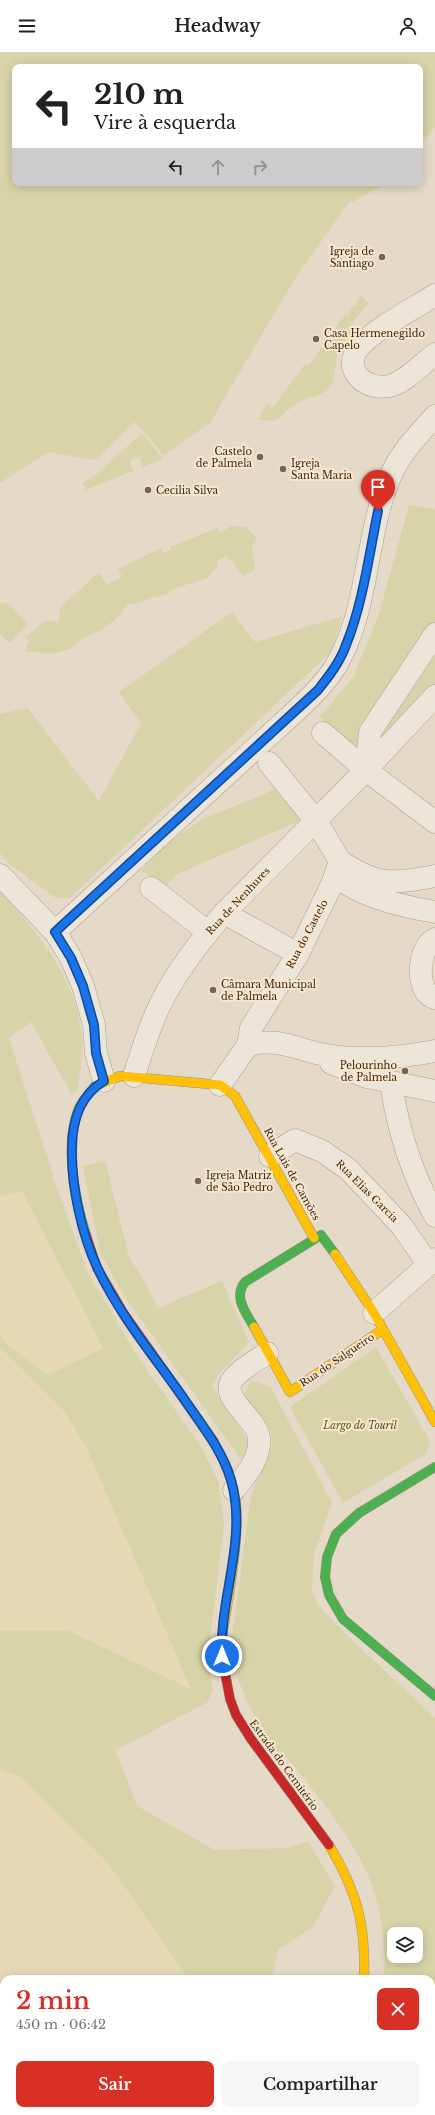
<!DOCTYPE html>
<html lang="pt">
<head>
<meta charset="utf-8">
<style>
  body { margin:0; font-family:"Libre Baskerville",serif; background:#f6f6f6; color:#202124; height:100vh; display:flex; flex-direction:column; font-size:15px; white-space:nowrap }
  * { box-sizing:border-box; margin:0 }
  p { font-size:13px; color:#757577 }
  .icon { flex:none; width:22px; height:22px; fill:none; stroke:currentColor; stroke-width:2; stroke-linecap:round; stroke-linejoin:round }
  .map { position:relative; flex:1; overflow:hidden }
  .panel { position:absolute; left:0px; top:1923px; width:435px; height:140px; display:flex; flex-direction:column; background:#fff; border-radius:12px 12px 0 0; box-shadow:0 2px 10px #0003 }
  .panel>* { flex:none }
  .banner { position:absolute; left:12px; top:12px; width:411px; height:122px; border-radius:8px; box-shadow:0 2px 10px #0003; background:#fff; color:#202124; overflow:hidden }
  .controls { position:absolute; left:387px; top:1875px; display:grid; gap:8px }
  .controls a { display:grid; place-items:center; width:36px; height:36px; border-radius:8px; background:#fff; box-shadow:0 2px 10px #0003; font-size:20px }
  .pin { position:absolute; display:grid; place-items:center; width:34px; height:34px; color:#fff; margin:-41px -17px; border-radius:50% 50% 50% 0; rotate:-45deg; box-shadow:0 0 4px #0007 }
  .pin .icon { rotate:45deg }
  .me { position:absolute; width:44px; margin:-22px; rotate:0deg; stroke-linejoin:round; filter:drop-shadow(0 0 3px #0008) }
  .turn { display:flex; align-items:center; gap:14px; height:84px; padding:0 16px; font-size:18px }
  .turn .icon { width:52px; height:52px; stroke-width:2.5 }
  .turn b { display:block; font-size:28px; line-height:34px }
  .lanes { display:flex; align-items:center; height:38px; padding:0 16px; background:#0003; justify-content:center; gap:20px; direction:ltr }
  .lanes .off { opacity:.35 }
  .round { display:grid; place-items:center; flex:none; width:42px; height:42px; border-radius:8px; background:#f6f6f6 }
  .summary { display:flex; align-items:center; justify-content:space-between; height:68px; padding:0 16px }
  h1 { font-size:24px; font-weight:600; line-height:30px; color:#d93025 }
  .button { display:flex; gap:8px; margin-top:auto; padding:8px 16px }
  .button a { flex:1; height:46px; border-radius:8px; background:#d93025; color:#fff; font-size:16px; font-weight:600; line-height:46px; text-align:center }
  .button a+a { background:#f6f6f6; color:#202124 }
  header { display:flex; justify-content:space-between; align-items:center; height:52px; padding:0 16px; background:#fff; font-size:18px; font-weight:600 }
  .map>svg:first-child { display:block }
</style>
</head>
<body>
<header><svg class="icon" aria-label="menu" viewBox="0 0 24 24"><path d="M4 6h16M4 12h16M4 18h16"/></svg>Headway<svg class="icon" aria-label="person" viewBox="0 0 24 24"><circle cx="12" cy="8" r="4"/><path d="M4 21q1-7 8-7t8 7"/></svg></header>
<div class="map">
<svg width="435" height="2063" viewBox="0 0 435 2063">
  <rect width="100%" height="100%" fill="#e5d9c8"/>
  <g fill="#e6d8b7">
    <path d="M22,1139L103,1296L48,1323L5,1291L0,1283V1145Z"/>
    <path d="M0,1295L64,1359L87,1397L192,1637L69,1579H0Z"/>
    <path d="M0,1718L21,1725L108,1811L189,1927H4V2059H264L261,2063H0Z"/>
  </g>
  <g fill="#d8d4a9" fill-rule="evenodd">
    <path d="M0,0H435V75L420,93V15H15V131H387L347,153L294,228L210,371L164,403L135,370L95,408L48,400L0,431Z"/>
    <path d="M361,244L369,251L355,267L348,285L337,303L333,331L321,342L298,350L277,367L271,369L259,368L267,351L273,355L305,312L308,314L346,262L348,265L350,262L348,259L354,253L356,255L358,252L356,250Z"/>
    <path d="M142,381L163,407L143,415L139,405L129,409L133,419L86,438L83,431L98,421Z"/>
    <path d="M409,453L435,457V646L367,711L320,665L353,625L379,562Z"/>
    <path d="M231,474L246,475L256,486L252,495L255,518L243,524L226,503L218,509L217,516L207,526L173,537L166,543L149,546L142,550L127,553L117,566L100,579L87,584L70,597L50,602L25,599L29,588L25,586L46,568L58,570L60,556L99,520L106,533L122,524L118,517L162,496L164,501L171,497L170,495L217,476L220,481Z"/>
    <path d="M0,550L9,552L28,573L9,591L0,582Z"/>
    <path d="M232,560L255,590L343,564L332,599L70,846H56L7,810L0,801V662L28,656L99,749L141,671L119,640Z"/>
    <path d="M281,733L309,765L177,822L166,834L141,819L167,791L204,766L263,743Z"/>
    <path d="M0,840C39,882 77,926 82,987C83,1004 80,1021 77,1039L71,1042L31,970L9,986L57,1136L87,1219L140,1308L200,1393L219,1430L224,1474L208,1604L213,1638L208,1650L116,1698L137,1754L215,1798L287,1796L308,1789L335,1834L313,1875L278,1898L271,1927H189L108,1811L21,1725L0,1718V1579H69L191,1637L87,1397L64,1359L0,1295V1283L5,1291L48,1323L103,1296L22,1139L0,1145Z"/>
    <path d="M105,1109L129,1205L142,1225L158,1256L222,1229L249,1290L217,1324L213,1335L246,1386L248,1397L242,1409L124,1244L100,1200L83,1114Z"/>
    <path d="M376,1295L430,1389L428,1397L424,1403L343,1451L290,1355Z"/>
    <path d="M251,1329L270,1334L332,1450L314,1503L312,1539L320,1555L348,1584L435,1666V2041L431,2038V1927H384C384,1904 384,1880 379,1857C367,1800 323,1753 289,1707L281,1704L264,1683L246,1648L235,1618L232,1585L251,1443L272,1393L271,1380L244,1342ZM394,1882H416V1904H394Z"/>
    <path d="M264,2059H300L299,2063H261Z"/>
  </g>
  <g fill="none" stroke-linecap="round" stroke-linejoin="round">
    <g stroke="#a99e92" stroke-width="23">
      <g id="street">
        <path d="M435,243C415,256 376,276 361,293C339,316 366,342 393,333C408,327 422,312 435,302"/>
        <path d="M323,681L366,718L435,770"/>
        <path d="M366,718L370,680L435,582"/>
        <path d="M340,809L344,830C369,847 405,855 435,860"/>
        <path d="M340,809C377,834 392,832 435,824"/>
        <path d="M0,823L55,880L71,906L83,934L94,973L96,1001L104,1029"/>
        <path d="M151,836L208,880"/>
        <path d="M224,861L298,902"/>
        <path d="M55,880L298,657C311,645 324,632 334,617C370,559 364,486 390,425C400,401 418,383 435,364"/>
        <path d="M435,887C417,895 415,942 435,946"/>
        <path d="M248,993L251,976L298,902L333,830L340,809L316,769L269,711"/>
        <path d="M248,993C281,985 296,998 326,1003C363,1009 398,1006 435,999"/>
        <path d="M331,1011L367,1025L435,1039"/>
        <path d="M134,1024C141,1002 148,979 158,957C174,922 199,891 224,861L366,718L435,644"/>
        <path d="M391,1031C398,1079 412,1122 435,1164"/>
        <path d="M220,1033L248,993"/>
        <path d="M270,1104L295,1088L322,1099L348,1117L401,1173L428,1212"/>
        <path d="M374,1261L435,1207"/>
        <path d="M234,1438C246,1423 261,1406 259,1386C258,1368 222,1348 231,1330C238,1318 256,1309 267,1301"/>
        <path d="M431,2055L435,2058"/>
      </g>
    </g>
    <g stroke="#998e82" stroke-width="10">
      <g id="fast">
        <path d="M86,1183C75,1148 64,1091 79,1056C82,1049 90,1041 95,1034L98,1033"/>
        <path d="M254,1275C246,1261 233,1245 245,1230L321,1183L335,1202"/>
        <path d="M435,1415L359,1461L336,1482L327,1505L325,1525L329,1543L343,1567L435,1644"/>
      </g>
    </g>
    <g stroke="#998e82" stroke-width="10">
      <g id="slow">
        <path d="M98,1033L120,1024L220,1033L235,1044L314,1186"/>
        <path d="M335,1202L374,1261L435,1370"/>
        <path d="M254,1275L290,1340L382,1278"/>
        <path d="M214,1390C222,1405 230,1420 234,1438C243,1477 227,1550 221,1592L222,1605"/>
        <path d="M329,1793C357,1840 366,1872 364,1927"/>
      </g>
    </g>
    <g stroke="#998e82" stroke-width="10">
      <g id="jam">
        <path d="M86,1183L97,1216L124,1262L214,1390"/>
        <path d="M222,1605L230,1647L236,1663L251,1687L329,1793"/>
        <path d="M311,2063L313,2059"/>
      </g>
    </g>
    <use href="#street" stroke="#ece5da" stroke-width="22"/>
    <use href="#fast" stroke="#4caf50" stroke-width="9"/>
    <use href="#slow" stroke="#ffc107" stroke-width="9"/>
    <use href="#jam" stroke="#c62828" stroke-width="9"/>
  </g>
  <g fill="none" stroke-linecap="round" stroke-linejoin="round">
    <g stroke="#114b97" stroke-width="10">
      <path id="route" d="M222,1604C219,1546 248,1487 231,1428C222,1397 200,1371 182,1344C153,1303 119,1262 98,1217C82,1184 71,1134 72,1097C72,1070 80,1043 104,1029L96,1001L94,973L83,934L71,906L55,880L318,638C329,624 340,610 346,593C363,551 369,503 378,459"/>
    </g>
    <use href="#route" stroke="#1a73e8" stroke-width="7"/>
  </g>
  <g fill="#746557" stroke="#f8e7cc" stroke-width="1.5">
    <circle cx="382" cy="205" r="4"/>
    <circle cx="316" cy="287" r="4"/>
    <circle cx="260" cy="405" r="4"/>
    <circle cx="283" cy="417" r="4"/>
    <circle cx="148" cy="438" r="4"/>
    <circle cx="213" cy="938" r="4"/>
    <circle cx="405" cy="1019" r="4"/>
    <circle cx="198" cy="1129" r="4"/>
  </g>
  <g text-anchor="middle" dominant-baseline="central" stroke-width="4" stroke-linejoin="round" paint-order="stroke">
    <g font-size="10" fill="#37261a" stroke="#f8e7cc" text-anchor="start">
      <text x="374" y="199" text-anchor="end">Igreja de<tspan x="374" dy="12">Santiago</tspan></text>
      <text x="324" y="281">Casa Hermenegildo<tspan x="324" dy="12">Capelo</tspan></text>
      <text x="252" y="399" text-anchor="end">Castelo<tspan x="252" dy="12">de Palmela</tspan></text>
      <text x="291" y="411">Igreja<tspan x="291" dy="12">Santa Maria</tspan></text>
      <text x="156" y="438">Cecilia Silva</text>
      <text x="221" y="932">Câmara Municipal<tspan x="221" dy="12">de Palmela</tspan></text>
      <text x="397" y="1013" text-anchor="end">Pelourinho<tspan x="397" dy="12">de Palmela</tspan></text>
      <text x="206" y="1123">Igreja Matriz<tspan x="206" dy="12">de São Pedro</tspan></text>
    </g>
    <g font-size="10" fill="#37261a" stroke="#f8e7cc">
      <text transform="translate(238 849) rotate(-47)">Rua de Nenhures</text>
      <text transform="translate(307 882) rotate(-62)">Rua do Castelo</text>
      <text transform="translate(292 1122) rotate(61)">Rua Luis de Camões</text>
      <text transform="translate(367 1139) rotate(45)">Rua Elias Garcia</text>
      <text transform="translate(337 1308) rotate(-34)">Rua do Salgueiro</text>
      <text transform="translate(284 1713) rotate(54)">Estrada do Cemitério</text>
    </g>
    <g font-size="10" font-style="italic" fill="#4d551f" stroke="#f8e7cc">
      <text x="360" y="1373">Largo do Touril</text>
    </g>
  </g>
</svg>
<div class="controls">
<a><svg class="icon" aria-label="layers" viewBox="0 0 24 24"><path d="M12 4l9 5-9 5-9-5zM3 14l9 5 9-5"/></svg></a>
</div>
<div class="pin" style="left:378px;top:459px;background:#d93025"><svg class="icon" aria-label="arrive" viewBox="0 0 24 24"><path d="M6 21V4h12l-3 4 3 4H6"/></svg></div>
<svg class="me" style="left:222px;top:1604px" viewBox="-20 -20 40 40"><circle r="17" fill="#1a73e8" stroke="#fff" stroke-width="3"/><path d="M0-11L8 9 0 5-8 9z" fill="#fff"/></svg>
<div class="banner">
<div class="turn"><svg class="icon" aria-label="left" viewBox="0 0 24 24"><path d="M17 20v-9H6M10 6l-5 5 5 5"/></svg><div><b>210 m</b>Vire à esquerda</div></div>
<div class="lanes"><svg class="icon" aria-label="left" viewBox="0 0 24 24"><path d="M17 20v-9H6M10 6l-5 5 5 5"/></svg><svg class="icon off" aria-label="ahead" viewBox="0 0 24 24"><path d="M12 20V5M6 11l6-6 6 6"/></svg><svg class="icon off" aria-label="right" viewBox="0 0 24 24"><path d="M7 20v-9h11M14 6l5 5-5 5"/></svg></div>
</div>
<section class="panel">
<div class="summary"><div><h1>2 min</h1><p>450 m · 06:42</p></div><a class="round" style="background:#d93025;color:#fff"><svg class="icon" aria-label="close" viewBox="0 0 24 24"><path d="M6 6l12 12M18 6L6 18"/></svg></a></div>
<div class="button"><a>Sair</a><a>Compartilhar</a></div>
</section>
</div>
</body>
</html>
